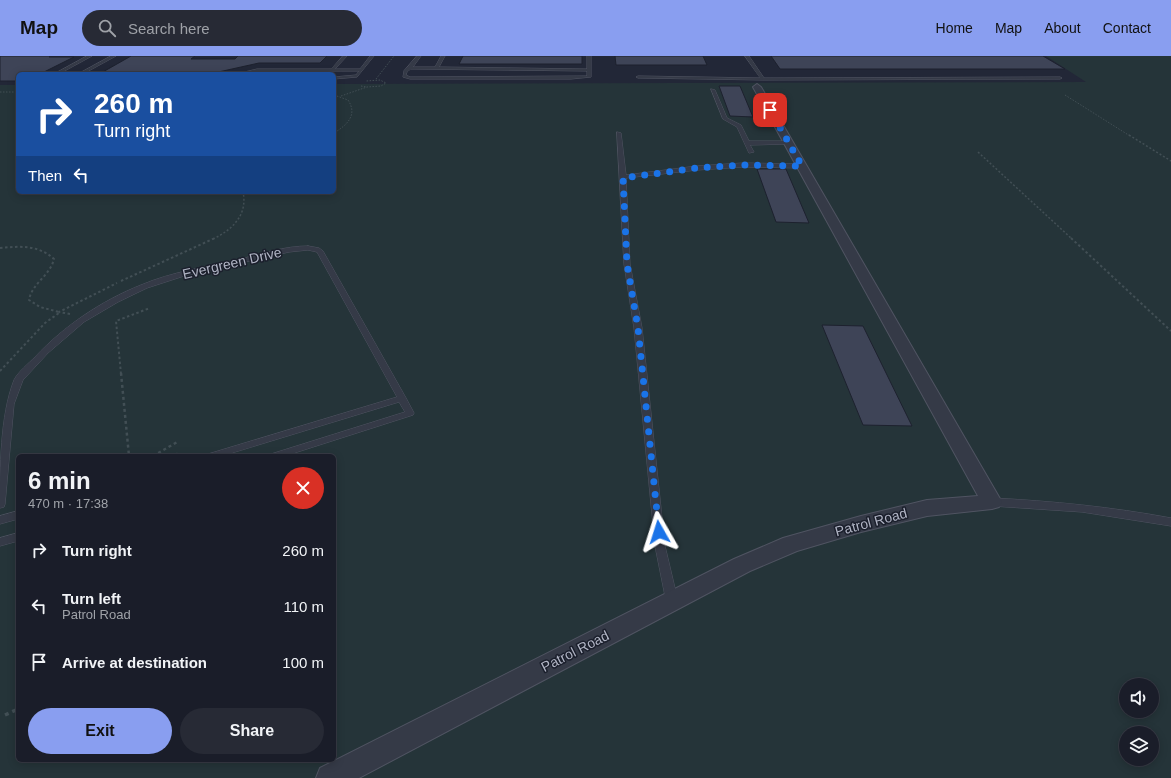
<!DOCTYPE html>
<html lang="en">
<head>
<meta charset="utf-8">
<style>
  body { margin:0; font-family:Arial,sans-serif; background:#272a35; color:#f1f3f6; height:100vh; display:flex; flex-direction:column; font-size:15px; white-space:nowrap }
  * { box-sizing:border-box; margin:0 }
  p { font-size:13px; color:#9fa2a8 }
  .icon { flex:none; width:22px; height:22px; fill:none; stroke:currentColor; stroke-width:2; stroke-linecap:round; stroke-linejoin:round }
  .map { position:relative; flex:1; overflow:hidden }
  .drawer { position:absolute; left:16px; top:398px; width:320px; height:308px; display:flex; flex-direction:column; background:#1a1d29; border-radius:6px; box-shadow:0 2px 10px #0003,0 0 0 1px #383b46 }
  .drawer>* { flex:none }
  .top-card { position:absolute; left:16px; top:16px; width:320px; height:122px; border-radius:6px; box-shadow:0 2px 10px #0003,0 0 0 1px #383b46; background:#1a4fa0; color:#fff; overflow:hidden }
  .fabs { position:absolute; left:1119px; top:622px; display:grid; gap:8px }
  .fabs a { display:grid; place-items:center; width:40px; height:40px; border-radius:50%; background:#1a1d29; box-shadow:0 2px 10px #0003,0 0 0 1px #383b46; font-size:20px }
  .pin { position:absolute; display:grid; place-items:center; width:34px; height:34px; color:#fff; margin:-17px; border-radius:8px; box-shadow:0 2px 6px #0006 }
  .me { position:absolute; width:44px; margin:-22px; rotate:354deg; stroke-linejoin:round; filter:drop-shadow(0 0 3px #0008) }
  .turn { display:flex; align-items:center; gap:14px; height:84px; padding:0 12px; font-size:18px }
  .turn .icon { width:52px; height:52px; stroke-width:2.5 }
  .turn b { display:block; font-size:28px; line-height:34px }
  .then { display:flex; align-items:center; height:38px; padding:0 12px; background:#0003; gap:8px; font-size:15px }
  .round { display:grid; place-items:center; flex:none; width:42px; height:42px; border-radius:21px; background:#272a35 }
  .overview { display:flex; align-items:center; justify-content:space-between; height:68px; padding:0 12px }
  h1 { font-size:24px; font-weight:600; line-height:30px }
  .primary-button { display:flex; gap:8px; margin-top:auto; padding:8px 12px }
  .primary-button a { flex:1; height:46px; border-radius:24px; background:#899ef0; color:#111; font-size:16px; font-weight:600; line-height:46px; text-align:center }
  .primary-button a+a { background:#272a35; color:#f1f3f6 }
  ul { padding:0; list-style:none }
  li { display:flex; align-items:center; gap:12px; height:56px; padding:0 12px }
  li div { flex:1 }
  li b { display:block; font-size:15px }
  li em { font-style:normal }
  header { display:flex; align-items:center; gap:24px; box-sizing:border-box; height:56px; padding:0 20px; background:#899ef0; color:#111 }
  header strong { font-size:19px }
  nav { display:flex; gap:22px; margin-inline-start:auto; font-size:14px }
  .search { width:280px; height:36px; background:#272a35; display:flex; align-items:center; gap:10px; box-sizing:border-box; padding:0 14px; border-radius:22px; color:#9fa2a8; font-size:15px }
  .map>svg:first-child { display:block }
</style>
</head>
<body>
<header>
<strong>Map</strong>
<div class="search"><svg class="icon" aria-label="search" viewBox="0 0 24 24"><circle cx="10" cy="10" r="6"/><path d="M15 15l6 6"/></svg>Search here</div>
<nav><a>Home</a><a>Map</a><a>About</a><a>Contact</a></nav>
</header>
<div class="map">
<svg width="1171" height="722" viewBox="0 0 1171 722">
  <rect width="100%" height="100%" fill="#222737"/>
  <path fill="#253439" fill-rule="evenodd" d="M1046,0H1171V722H0V29H18V136H334V28L1086,26ZM18,400H334V704H18ZM1126,629H1152V655H1126ZM1126,677H1152V703H1126Z"/>
  <g fill="#3e4457" stroke="#1d212e">
    <path d="M0,0H50L49,1H74L40,18H18V25H0Z"/>
    <path d="M131,0H195L191,3H235L238,0H327L320,7H259L214,17H101Z"/>
    <path d="M463,0H582V8H459Z"/>
    <path d="M615,0H703L707,9H616Z"/>
    <path d="M771,0H1043L1065,13H780Z"/>
    <path d="M719,30H740L753,61L730,60Z"/>
    <path d="M757,113H786L809,167L776,166Z"/>
    <path d="M822,269L863,270L912,370L863,369Z"/>
  </g>
  <g fill="none" stroke-linecap="round" stroke-linejoin="round">
    <g stroke="#505462" stroke-width="1">
      <g id="lane">
        <path d="M87,0H92L59,18H54Z"/>
        <path d="M111,0H116L83,18H78Z"/>
        <path d="M343,0H347L335,13H360L370,0H374L357,21L334,23V21L356,19L359,15H257L236,18L257,13H331Z"/>
        <path d="M417,0H421L413,11H435L441,0H445L439,11L587,13V0H591V21L571,23H410L403,21L404,15ZM411,13L587,15V20L410,21L406,19L407,16Z"/>
        <path d="M745,0H749L764,22L1060,21L1062,22L1060,23L763,24L638,22L636,21L638,20L760,22Z"/>
        <path d="M711,33L715,34L727,62L741,69L749,85H788L790,86V88L750,89L754,96L749,97L737,71L723,63Z"/>
        <path d="M617,76L621,77L626,119L697,110L743,107L802,108L805,110L802,112L743,111L697,114L626,122L630,208L642,272L665,490L678,545L676,548L672,550L668,548L666,545L655,490L634,272L624,208Z"/>
        <path d="M308,190L319,192L323,195L406,342L414,357L413,359L285,400H269L271,398L405,356L399,346L222,400H206L208,398L397,341L317,196L308,194L289,196L184,220L147,232L118,246L84,266L48,297L23,324L14,348L5,448L4,451L0,452C0,412 0,360 14,324C18,316 28,308 35,301C64,270 101,245 141,229C172,216 205,211 237,204C260,198 285,190 308,190Z"/>
        <path d="M992,442C1052,445 1112,451 1171,462V470L1082,456L992,450L988,449L987,446L988,443Z"/>
        <path d="M18,455V463L0,468V460Z"/>
        <path d="M18,477V485L0,490V482Z"/>
      </g>
    </g>
    <g stroke="#505462" stroke-width="2">
      <path id="street" d="M757,28L761,31L999,441L1002,446L999,451L992,453L927,460L861,476L797,495L750,515L359,722H316L320,712L734,503L783,482L861,460L927,444L978,440L753,31Z"/>
    </g>
    <g stroke="#424f55" stroke-width="1" stroke-dasharray="1.5 1.5" stroke-linecap="butt">
      <path d="M376,23L394,0"/>
      <path d="M361,30L367,31"/>
      <path d="M0,36H18"/>
      <path d="M334,39L348,44C358,59 347,69 334,77"/>
      <path d="M1065,39L1130,80"/>
      <path d="M341,40L367,31L381,30L386,27L380,24L366,25"/>
    </g>
    <g stroke="#424f55" stroke-width="1.5" stroke-dasharray="2 2" stroke-linecap="butt">
      <path d="M1129,79L1171,105"/>
      <path d="M978,96L1072,183"/>
      <path d="M213,183C232,174 248,159 243,136"/>
    </g>
    <g stroke="#424f55" stroke-width="2" stroke-dasharray="2.5 2.5" stroke-linecap="butt">
      <path d="M1071,182L1171,275"/>
      <path d="M0,192C20,190 39,189 54,203C50,220 32,227 29,244L40,251L59,256"/>
      <path d="M121,225L215,182"/>
      <path d="M70,258L59,256L117,227"/>
      <path d="M0,315L45,267L59,257"/>
      <path d="M121,318L116,265L150,252"/>
    </g>
    <g stroke="#424f55" stroke-width="2.5" stroke-dasharray="3 3" stroke-linecap="butt">
      <path d="M121,317L129,400"/>
      <path d="M153,400L179,385"/>
      <path d="M170,400L177,398L178,400"/>
    </g>
    <path stroke="#424f55" stroke-width="3.5" stroke-dasharray="4 4" stroke-linecap="butt" d="M5,659L18,653"/>
    <use href="#lane" fill="#353a47" fill-rule="evenodd"/>
    <use href="#street" fill="#353a47" fill-rule="evenodd"/>
  </g>
  <g fill="none" stroke-linecap="round" stroke-linejoin="round">
    <path stroke="#1a73e8" stroke-width="7" stroke-dasharray="0 12.6" d="M659,476L638,272L627,208L623,122L697,112L743,109L802,110L770,54"/>
  </g>
  <g text-anchor="middle" dominant-baseline="central" stroke-width="3" stroke-linejoin="round" paint-order="stroke">
    <g font-size="14" fill="#b0b4c4" stroke="#1b1f2c">
      <text transform="translate(232 207) rotate(-13)">Evergreen Drive</text>
      <text transform="translate(871 466) rotate(-15)">Patrol Road</text>
      <text transform="translate(575 595) rotate(-27)">Patrol Road</text>
    </g>
  </g>
</svg>
<div class="fabs">
<a><svg class="icon" aria-label="sound" viewBox="0 0 24 24"><path d="M4 9h4l5-4v14l-5-4H4zM17 9q2 3 0 6"/></svg></a>
<a><svg class="icon" aria-label="layers" viewBox="0 0 24 24"><path d="M12 4l9 5-9 5-9-5zM3 14l9 5 9-5"/></svg></a>
</div>
<div class="pin" style="left:770px;top:54px;background:#d93025"><svg class="icon" aria-label="arrive" viewBox="0 0 24 24"><path d="M6 21V4h12l-3 4 3 4H6"/></svg></div>
<svg class="me" style="left:659px;top:476px" viewBox="-20 -20 40 40"><path d="M0-17L14 15 0 8-14 15z" fill="#1a73e8" stroke="#fff" stroke-width="4"/></svg>
<div class="top-card">
<div class="turn"><svg class="icon" aria-label="right" viewBox="0 0 24 24"><path d="M7 20v-9h11M14 6l5 5-5 5"/></svg><div><b>260 m</b>Turn right</div></div>
<div class="then">Then<svg class="icon" aria-label="left" viewBox="0 0 24 24"><path d="M17 20v-9H6M10 6l-5 5 5 5"/></svg></div>
</div>
<section class="drawer">
<div class="overview"><div><h1>6 min</h1><p>470 m · 17:38</p></div><a class="round" style="background:#d93025;color:#fff"><svg class="icon" aria-label="close" viewBox="0 0 24 24"><path d="M6 6l12 12M18 6L6 18"/></svg></a></div>
<ul>
<li><svg class="icon" aria-label="right" viewBox="0 0 24 24"><path d="M7 20v-9h11M14 6l5 5-5 5"/></svg><div><b>Turn right</b></div><em>260 m</em></li>
<li><svg class="icon" aria-label="left" viewBox="0 0 24 24"><path d="M17 20v-9H6M10 6l-5 5 5 5"/></svg><div><b>Turn left</b><p>Patrol Road</p></div><em>110 m</em></li>
<li><svg class="icon" aria-label="arrive" viewBox="0 0 24 24"><path d="M6 21V4h12l-3 4 3 4H6"/></svg><div><b>Arrive at destination</b></div><em>100 m</em></li>
</ul>
<div class="primary-button"><a>Exit</a><a>Share</a></div>
</section>
</div>
</body>
</html>
